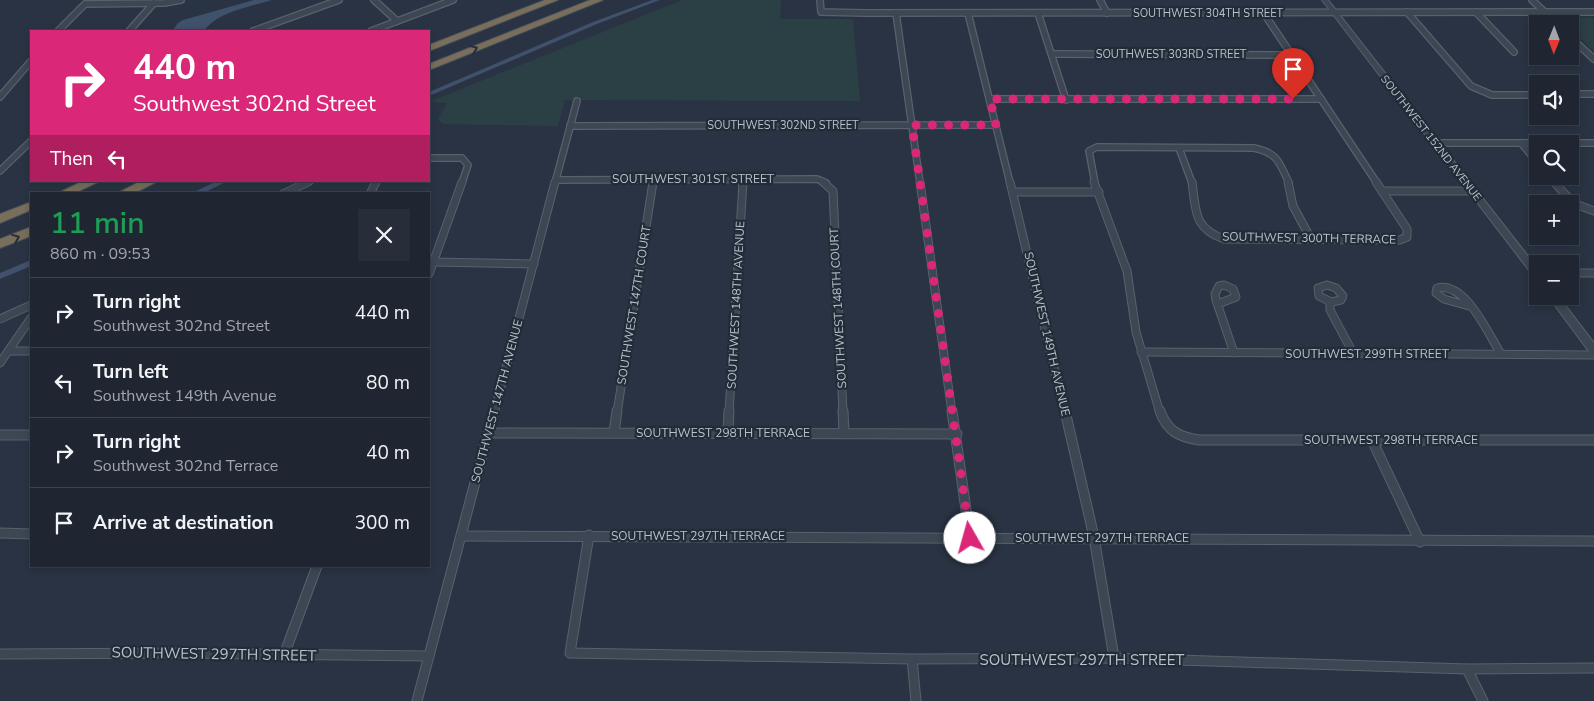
<!DOCTYPE html>
<html lang="en">
<head>
<meta charset="utf-8">
<style>
  body { margin:0; font-family:"Nunito Sans",sans-serif; background:#272e3a; color:#f1f3f6; height:100vh; display:flex; flex-direction:column; font-size:19px; white-space:nowrap }
  * { box-sizing:border-box; margin:0 }
  p { font-size:16px; color:#a1a5ac }
  .icon { flex:none; width:28px; height:28px; fill:none; stroke:currentColor; stroke-width:2; stroke-linecap:round; stroke-linejoin:round }
  .map { position:relative; flex:1; overflow:hidden }
  .details { position:absolute; left:30px; top:192px; width:400px; height:375px; display:flex; flex-direction:column; background:#1f2632; border-radius:0px; box-shadow:0 2px 8px #0003,0 0 0 1px #3c434d }
  .details>* { flex:none }
  .hud { position:absolute; left:30px; top:30px; width:400px; height:152px; border-radius:0px; box-shadow:0 2px 8px #0003,0 0 0 1px #3c434d; background:#db2777; color:#fff; overflow:hidden }
  .needle { width:32px; rotate:181deg }
  .tools { position:absolute; left:1529px; top:15px; display:grid; gap:10px }
  .tools a { display:grid; place-items:center; width:50px; height:50px; border-radius:0px; background:#1f2632; box-shadow:0 2px 8px #0003,0 0 0 1px #3c434d; font-size:25px }
  .pin { position:absolute; display:grid; place-items:center; width:42px; height:42px; color:#fff; margin:-51px -21px; border-radius:50% 50% 50% 0; rotate:-45deg; box-shadow:0 0 5px #0007 }
  .pin .icon { rotate:45deg }
  .me { position:absolute; width:55px; margin:-28px; rotate:353deg; stroke-linejoin:round; filter:drop-shadow(0 0 4px #0008) }
  .turn { display:flex; align-items:center; gap:18px; height:105px; padding:0 20px; font-size:22px }
  .turn .icon { width:65px; height:65px; stroke-width:2.5 }
  .turn b { display:block; font-size:35px; line-height:42px }
  .then { display:flex; align-items:center; height:48px; padding:0 20px; background:#0003; gap:10px; font-size:19px }
  .round { display:grid; place-items:center; flex:none; width:52px; height:52px; border-radius:0px; background:#272e3a }
  .summary { display:flex; align-items:center; justify-content:space-between; height:85px; padding:0 20px }
  h1 { font-size:30px; font-weight:600; line-height:38px; color:#1e9e55 }
  ul { padding:0; list-style:none }
  li { display:flex; align-items:center; gap:15px; height:70px; padding:0 20px; border-top:1px solid #3c434d }
  li div { flex:1 }
  li b { display:block; font-size:19px }
  li em { font-style:normal }
  .map>svg:first-child { display:block }
</style>
</head>
<body>
<div class="map">
<svg width="1594" height="701" viewBox="0 0 1594 701">
  <rect width="100%" height="100%" fill="#293343"/>
  <g fill="#2b4044">
    <path d="M682,0H781L780,19H853L860,101L565,100L558,126L443,124L438,120L447,103L429,102Z"/>
    <path d="M1564,18H1594V51L1570,29V24H1565L1561,21Z"/>
  </g>
  <path fill="#40516b" d="M254,0H272C250,7 217,12 204,31H172L178,23L183,20Z"/>
  <g fill="none" stroke-linecap="round" stroke-linejoin="round">
    <g fill="#40516b" fill-rule="evenodd">
      <path d="M652,0H660L597,24L429,96V92L593,22Z"/>
      <path d="M217,181H228L201,194H190Z"/>
      <path d="M31,260V266L0,279V273Z"/>
    </g>
    <g stroke="#59616d" stroke-width="8">
      <g id="minor-far2">
        <path d="M374,0L397,21"/>
        <path d="M820,0L821,12L865,13L1594,12"/>
        <path d="M1100,0L1107,13"/>
        <path d="M1532,0L1557,24"/>
        <path d="M1263,12L1377,183"/>
        <path d="M1407,12L1471,86L1492,95H1538"/>
        <path d="M1476,12L1514,52"/>
        <path d="M896,13L920,183"/>
        <path d="M968,13L1010,183"/>
        <path d="M1038,13L1066,100"/>
        <path d="M58,31L85,4L164,3L181,0"/>
        <path d="M129,31L154,3"/>
        <path d="M253,31L339,0"/>
        <path d="M371,31L453,0"/>
        <path d="M1570,37L1594,59"/>
        <path d="M1053,54L1290,55"/>
        <path d="M1570,94H1594"/>
        <path d="M0,97L31,61"/>
        <path d="M990,99H1321"/>
        <path d="M570,126L996,125"/>
        <path d="M1435,143H1594"/>
        <path d="M1521,143L1538,163"/>
        <path d="M1179,148L1192,183"/>
        <path d="M429,158H462L468,165L462,183"/>
        <path d="M0,171L31,141"/>
        <path d="M1549,176L1555,183"/>
        <path d="M556,180L817,179L826,183"/>
        <path d="M306,183L310,181"/>
        <path d="M375,183L376,181"/>
        <path d="M555,183L577,101"/>
        <path d="M653,183L654,178"/>
        <path d="M743,183V178"/>
        <path d="M1095,183L1089,151L1097,147L1254,148C1278,153 1279,162 1289,183"/>
      </g>
    </g>
    <g stroke="#59616d" stroke-width="9">
      <g id="minor-far1">
        <path d="M823,182L833,191L843,413"/>
        <path d="M920,182L952,413"/>
        <path d="M1010,182L1065,413"/>
        <path d="M1094,182L1127,271L1136,332L1160,413"/>
        <path d="M1192,182C1196,210 1193,228 1224,239L1400,240L1407,237V229L1376,182"/>
        <path d="M1288,182L1293,206L1311,239"/>
        <path d="M1554,182L1573,203L1594,211"/>
        <path d="M1382,191H1472"/>
        <path d="M1013,192H1099"/>
        <path d="M283,194L308,182"/>
        <path d="M370,194L376,182"/>
        <path d="M433,262L534,264"/>
        <path d="M1570,273H1594"/>
        <path d="M429,274L462,182"/>
        <path d="M1327,285L1336,288L1343,296L1341,300L1331,302L1319,296L1318,288Z"/>
        <path d="M1330,302V310L1353,353"/>
        <path d="M1218,304L1236,297L1233,289L1224,285L1219,286L1215,294L1216,300L1234,353"/>
        <path d="M1469,306L1444,299L1436,293L1437,288C1466,281 1488,334 1501,354"/>
        <path d="M0,319L31,305"/>
        <path d="M9,351H31"/>
        <path d="M1141,352L1594,355"/>
        <path d="M0,363L31,318"/>
        <path d="M494,413L555,182"/>
        <path d="M617,413L653,182"/>
        <path d="M729,413L743,182"/>
      </g>
    </g>
    <g stroke="#59616d" stroke-width="11">
      <g id="minor">
        <path d="M843,411L844,433"/>
        <path d="M952,411L970,538"/>
        <path d="M1065,411L1094,537L1114,658"/>
        <path d="M1160,411C1167,431 1179,437 1199,440H1594"/>
        <path d="M614,432L617,411"/>
        <path d="M489,433L957,434"/>
        <path d="M728,433L729,411"/>
        <path d="M0,435H31"/>
        <path d="M1372,440L1420,542"/>
        <path d="M0,533L31,534"/>
        <path d="M589,535L570,653L912,659L1114,658L1467,669L1594,668"/>
        <path d="M461,536L1594,541"/>
        <path d="M0,654L181,653L429,656"/>
        <path d="M284,655L317,566"/>
        <path d="M912,659L916,701"/>
        <path d="M1467,669L1483,701"/>
        <path d="M417,701L494,411"/>
      </g>
    </g>
    <g stroke="#59616d" stroke-width="2">
      <g id="tertiary">
        <path d="M1322,0H1328L1538,269V279L1535,278Z"/>
        <path d="M1548,296H1558L1594,343V354L1590,353Z"/>
      </g>
    </g>
    <g stroke="#454e5a" stroke-width="2">
      <g id="motorway">
        <path d="M545,0H558L429,51V45Z"/>
        <path d="M590,0H603L429,70V64Z"/>
        <path d="M83,181H100L73,194H56Z"/>
        <path d="M141,181H158L133,194H116Z"/>
        <path d="M31,202V210L0,223V214Z"/>
        <path d="M31,227V236L0,248V239Z"/>
      </g>
    </g>
    <use href="#minor-far2" stroke="#3d4653" stroke-width="5.5"/>
    <use href="#minor-far1" stroke="#3d4653" stroke-width="7"/>
    <use href="#minor" stroke="#3d4653" stroke-width="9"/>
    <use href="#tertiary" fill="#3d4653" fill-rule="evenodd"/>
    <use href="#motorway" fill="#786e5b" fill-rule="evenodd"/>
  </g>
  <defs><path id="oneway-chevron" d="M-2-3.5L2.5 0L-2 3.5" fill="none" stroke-width="1.6" stroke-linecap="round" stroke-linejoin="round" transform="scale(1.25)"/></defs>
  <g stroke="#262e3a">
    <use href="#oneway-chevron" transform="translate(474 49) rotate(-22)"/>
    <use href="#oneway-chevron" transform="translate(16 238) rotate(-22)"/>
  </g>
  <g fill="none" stroke-linecap="round" stroke-linejoin="round">
    <path stroke="#db2777" stroke-width="9" stroke-dasharray="0 16.2" d="M970,538L912,125H996L990,99H1293"/>
  </g>
  <g text-anchor="middle" dominant-baseline="central" stroke-width="4.5" stroke-linejoin="round" paint-order="stroke">
    <g font-size="11" fill="#bbc1cc" stroke="#222b38">
      <text x="1208" y="13">SOUTHWEST 304TH STREET</text>
      <text x="1171" y="54">SOUTHWEST 303RD STREET</text>
      <text x="783" y="125">SOUTHWEST 302ND STREET</text>
      <text transform="translate(1431 138) rotate(52)">SOUTHWEST 152ND AVENUE</text>
    </g>
    <g font-size="12" fill="#bbc1cc" stroke="#222b38">
      <text x="693" y="179">SOUTHWEST 301ST STREET</text>
      <text transform="translate(1309 238) rotate(1)">SOUTHWEST 300TH TERRACE</text>
      <text transform="translate(634 305) rotate(-81)">SOUTHWEST 147TH COURT</text>
      <text transform="translate(736 305) rotate(-87)">SOUTHWEST 148TH AVENUE</text>
      <text transform="translate(838 308) rotate(-93)">SOUTHWEST 148TH COURT</text>
      <text transform="translate(1047 334) rotate(77)">SOUTHWEST 149TH AVENUE</text>
      <text x="1367" y="354">SOUTHWEST 299TH STREET</text>
      <text transform="translate(497 401) rotate(-75)">SOUTHWEST 147TH AVENUE</text>
      <text x="723" y="433">SOUTHWEST 298TH TERRACE</text>
      <text x="1391" y="440">SOUTHWEST 298TH TERRACE</text>
      <text x="698" y="536">SOUTHWEST 297TH TERRACE</text>
      <text x="1102" y="538">SOUTHWEST 297TH TERRACE</text>
    </g>
    <g font-size="15" fill="#bbc1cc" stroke="#222b38">
      <text transform="translate(214 654) rotate(1)">SOUTHWEST 297TH STREET</text>
      <text x="1082" y="660">SOUTHWEST 297TH STREET</text>
    </g>
  </g>
</svg>
<div class="tools">
<a><svg class="needle" viewBox="-14 -14 28 28"><path d="M0-13l5 13h-10z" fill="#e53935"/><path d="M0 13l5-13h-10z" fill="#a1a5ac"/></svg></a>
<a><svg class="icon" aria-label="sound" viewBox="0 0 24 24"><path d="M4 9h4l5-4v14l-5-4H4zM17 9q2 3 0 6"/></svg></a>
<a><svg class="icon" aria-label="search" viewBox="0 0 24 24"><circle cx="10" cy="10" r="6"/><path d="M15 15l6 6"/></svg></a>
<a>+</a>
<a>−</a>
</div>
<div class="pin" style="left:1293px;top:99px;background:#d93025"><svg class="icon" aria-label="arrive" viewBox="0 0 24 24"><path d="M6 21V4h12l-3 4 3 4H6"/></svg></div>
<svg class="me" style="left:970px;top:538px" viewBox="-20 -20 40 40"><circle r="19" fill="#fff"/><path d="M0-13L10 11 0 6-10 11z" fill="#db2777"/></svg>
<div class="hud">
<div class="turn"><svg class="icon" aria-label="right" viewBox="0 0 24 24"><path d="M7 20v-9h11M14 6l5 5-5 5"/></svg><div><b>440 m</b>Southwest 302nd Street</div></div>
<div class="then">Then<svg class="icon" aria-label="left" viewBox="0 0 24 24"><path d="M17 20v-9H6M10 6l-5 5 5 5"/></svg></div>
</div>
<section class="details">
<div class="summary"><div><h1>11 min</h1><p>860 m · 09:53</p></div><a class="round"><svg class="icon" aria-label="close" viewBox="0 0 24 24"><path d="M6 6l12 12M18 6L6 18"/></svg></a></div>
<ul>
<li><svg class="icon" aria-label="right" viewBox="0 0 24 24"><path d="M7 20v-9h11M14 6l5 5-5 5"/></svg><div><b>Turn right</b><p>Southwest 302nd Street</p></div><em>440 m</em></li>
<li><svg class="icon" aria-label="left" viewBox="0 0 24 24"><path d="M17 20v-9H6M10 6l-5 5 5 5"/></svg><div><b>Turn left</b><p>Southwest 149th Avenue</p></div><em>80 m</em></li>
<li><svg class="icon" aria-label="right" viewBox="0 0 24 24"><path d="M7 20v-9h11M14 6l5 5-5 5"/></svg><div><b>Turn right</b><p>Southwest 302nd Terrace</p></div><em>40 m</em></li>
<li><svg class="icon" aria-label="arrive" viewBox="0 0 24 24"><path d="M6 21V4h12l-3 4 3 4H6"/></svg><div><b>Arrive at destination</b></div><em>300 m</em></li>
</ul>
</section>
</div>
</body>
</html>
